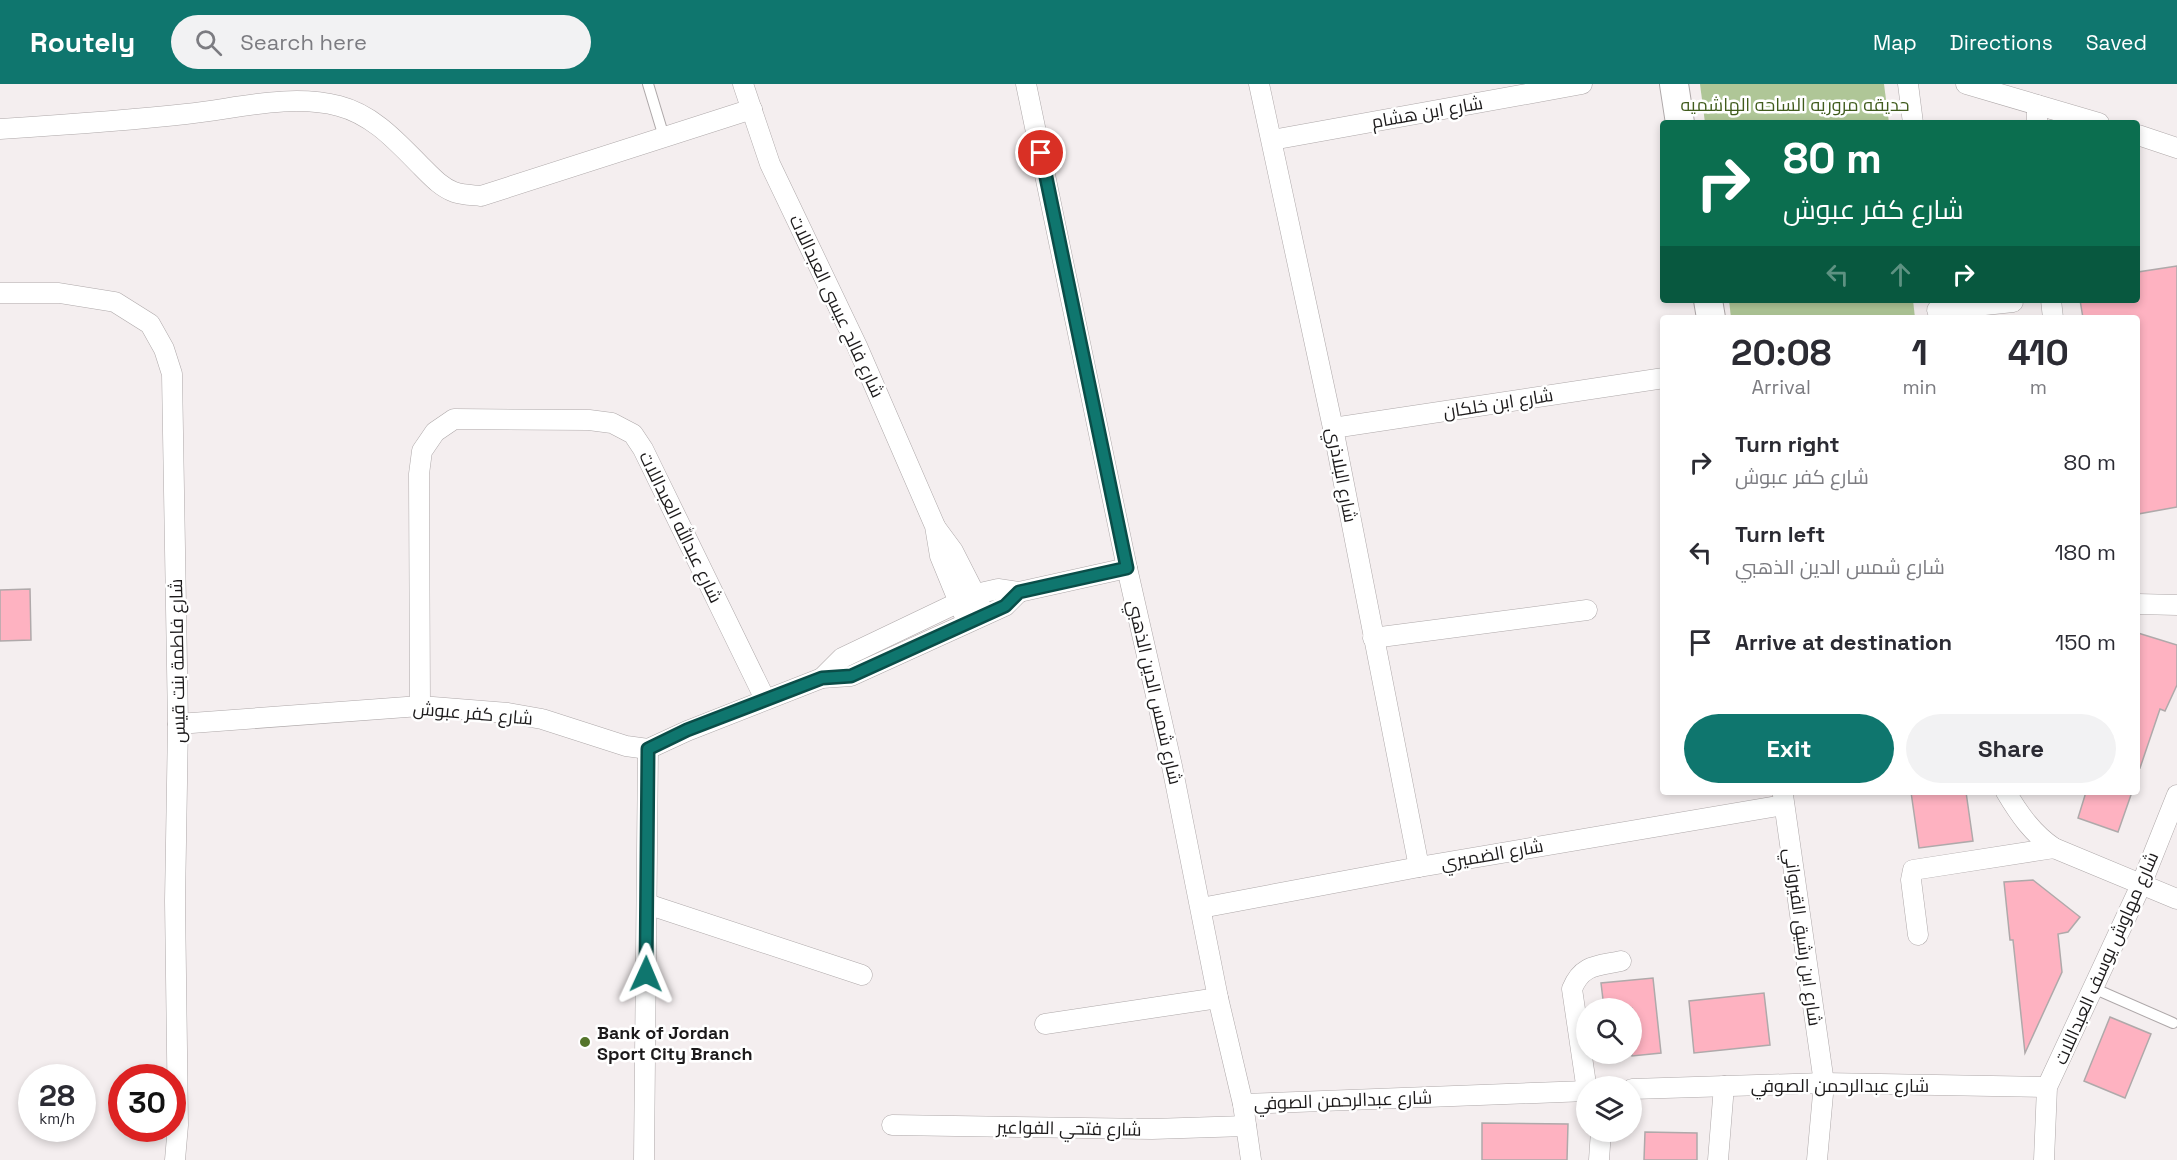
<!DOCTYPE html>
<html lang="en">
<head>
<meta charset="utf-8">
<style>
  body { margin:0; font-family:"Space Grotesk",Cairo,sans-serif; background:#f2f2f3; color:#2b2b33; height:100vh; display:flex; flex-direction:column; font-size:22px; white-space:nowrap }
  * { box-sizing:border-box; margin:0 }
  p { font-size:20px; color:#7c7c81 }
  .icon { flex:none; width:33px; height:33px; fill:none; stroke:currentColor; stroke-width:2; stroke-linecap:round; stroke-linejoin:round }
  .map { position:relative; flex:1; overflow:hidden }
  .sheet { position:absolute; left:1660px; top:231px; width:480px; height:480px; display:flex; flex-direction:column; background:#fff; border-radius:6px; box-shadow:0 3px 9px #0003 }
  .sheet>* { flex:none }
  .top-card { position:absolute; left:1660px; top:36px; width:480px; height:183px; border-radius:6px; box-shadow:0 3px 9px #0003; background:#0b6e4f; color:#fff; overflow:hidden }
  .tools { position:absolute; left:1576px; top:914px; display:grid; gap:12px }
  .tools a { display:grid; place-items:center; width:66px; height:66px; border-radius:50%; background:#fff; box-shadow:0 3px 9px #0003; font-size:30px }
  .speed { position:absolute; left:18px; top:980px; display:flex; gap:12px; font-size:30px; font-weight:700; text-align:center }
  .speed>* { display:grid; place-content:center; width:78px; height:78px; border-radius:50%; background:#fff; box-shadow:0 3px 9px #0003; line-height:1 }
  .speed small { font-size:15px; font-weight:400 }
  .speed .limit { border:9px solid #d22; background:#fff; color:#111 }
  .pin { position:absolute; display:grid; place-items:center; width:51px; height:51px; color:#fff; margin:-26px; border:3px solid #fff; border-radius:50%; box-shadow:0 2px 6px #0007 }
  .me { position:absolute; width:66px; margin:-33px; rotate:1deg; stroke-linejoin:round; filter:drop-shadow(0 0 4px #0008) }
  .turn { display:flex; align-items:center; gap:21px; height:126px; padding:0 24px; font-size:27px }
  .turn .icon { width:78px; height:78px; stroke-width:2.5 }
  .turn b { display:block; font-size:42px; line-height:51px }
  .lanes { display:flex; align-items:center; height:57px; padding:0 24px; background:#0003; justify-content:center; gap:30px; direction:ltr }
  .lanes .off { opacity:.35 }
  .eta { display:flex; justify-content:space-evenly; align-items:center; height:102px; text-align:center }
  .eta b { font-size:36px; font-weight:600; line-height:42px }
  .button { display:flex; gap:12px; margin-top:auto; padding:12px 24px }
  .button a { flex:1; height:69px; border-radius:36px; background:#0f766e; color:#fff; font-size:24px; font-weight:600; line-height:69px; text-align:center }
  .button a+a { background:#f2f2f3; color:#2b2b33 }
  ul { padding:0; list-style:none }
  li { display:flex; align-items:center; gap:18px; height:90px; padding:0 24px }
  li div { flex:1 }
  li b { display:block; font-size:22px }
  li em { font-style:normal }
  header { display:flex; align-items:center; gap:36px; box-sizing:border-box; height:84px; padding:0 30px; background:#0f766e; color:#fff }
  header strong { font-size:28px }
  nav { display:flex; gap:33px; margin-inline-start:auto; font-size:21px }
  .search { width:420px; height:54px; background:#f2f2f3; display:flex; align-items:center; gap:15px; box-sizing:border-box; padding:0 21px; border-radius:33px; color:#7c7c81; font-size:22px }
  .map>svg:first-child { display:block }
</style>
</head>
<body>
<header>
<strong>Routely</strong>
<div class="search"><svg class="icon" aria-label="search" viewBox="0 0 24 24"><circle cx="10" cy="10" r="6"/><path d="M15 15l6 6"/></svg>Search here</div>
<nav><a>Map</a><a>Directions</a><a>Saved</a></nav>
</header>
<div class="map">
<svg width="2177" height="1076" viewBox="0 0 2177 1076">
  <rect width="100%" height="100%" fill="#f4eeef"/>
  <g fill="#afc697">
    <path d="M1700,0H1884L1889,39H1705Z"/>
    <path d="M1729,216H1913L1915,234H1731Z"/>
  </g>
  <g fill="#feb2c1" stroke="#afa9aa" stroke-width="1.5">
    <path d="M2177,182V423L2138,430V234H2083L2080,216H2138V188Z"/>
    <path d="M30,505L31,556L0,557V506Z"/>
    <path d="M2138,549L2177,561V601L2165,627L2160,625L2140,684L2138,683Z"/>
    <path d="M1911,708H1966L1973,757L1919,764Z"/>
    <path d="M2086,708H2132L2118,748L2078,734Z"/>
    <path d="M2033,796L2080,833L2068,848L2058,850L2062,888L2025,969L2013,856H2010L2004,798Z"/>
    <path d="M1653,894L1661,969L1632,972V924H1604L1601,899Z"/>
    <path d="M1764,909L1770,961L1694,969L1689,917Z"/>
    <path d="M2110,933L2151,950L2125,1014L2084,997Z"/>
    <path d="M1482,1039L1568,1040L1567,1076H1482Z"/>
    <path d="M1645,1048L1697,1049V1076H1644Z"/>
  </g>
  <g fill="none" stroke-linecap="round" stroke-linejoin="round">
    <g stroke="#aea8a9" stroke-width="12">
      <g id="service">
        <path d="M648,0L664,53"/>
        <path d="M2093,904L2173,939"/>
      </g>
    </g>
    <g stroke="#aea8a9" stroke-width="21">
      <g id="minor">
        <path d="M743,0L770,80L857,262L935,442L940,472L967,538"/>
        <path d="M1026,0L1127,484L1172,682L1218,914L1243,1020L1251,1076"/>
        <path d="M1259,0L1333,344L1419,783"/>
        <path d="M1908,0L1913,39"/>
        <path d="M1966,0L2099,39"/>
        <path d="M2037,39V21"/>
        <path d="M0,45C62,41 124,37 186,30C236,25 289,9 339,22C374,31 398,59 422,83C432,93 441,103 454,108C463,111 472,111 481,112L752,25"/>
        <path d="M2138,51L2177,64"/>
        <path d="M1272,56L1582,0"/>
        <path d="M0,209H59L115,218L150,240L164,265L172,290L178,640L175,817L178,1041L175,1076"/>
        <path d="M2051,216L2053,234"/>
        <path d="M1937,226L2013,218"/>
        <path d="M1333,344L1664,294"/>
        <path d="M936,444L953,467L980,520"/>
        <path d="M2138,520L2177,521"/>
        <path d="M1373,554L1587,526"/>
        <path d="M822,594L842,574L976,510L998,505L1019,508L1127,484"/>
        <path d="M420,622L419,390L422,367L435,348L454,335L589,336L612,339L633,350L643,365L765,615"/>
        <path d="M178,640L420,622L508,629L542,635L626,662L648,665L687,647L822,594L851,592L1005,522L1019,508"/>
        <path d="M2006,708C2019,730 2033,750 2054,764L2177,815"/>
        <path d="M1783,711L1824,999L1817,1076"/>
        <path d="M647,820L862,891"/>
        <path d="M1201,824L1419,783L1784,721"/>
        <path d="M1918,851L1911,796L1913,786L2054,764"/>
        <path d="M1045,940L1218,914"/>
        <path d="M1632,1005L1824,999L2047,1003"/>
        <path d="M1587,1007L1572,905C1582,880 1598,882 1621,877"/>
        <path d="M1243,1020L1587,1007"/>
        <path d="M892,1041L1152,1045L1246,1042"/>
        <path d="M644,1076L648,665"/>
        <path d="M1599,1076L1601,1047"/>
        <path d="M1718,1076L1724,1002"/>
        <path d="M2044,1076L2047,1003L2141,801L2177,711"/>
      </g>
    </g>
    <g stroke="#aea8a9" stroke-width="30">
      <g id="secondary">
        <path d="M1674,0L1680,39"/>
        <path d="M1708,216L1711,234"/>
      </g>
    </g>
    <use href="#service" stroke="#fff" stroke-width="10"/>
    <use href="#minor" stroke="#fff" stroke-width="20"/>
    <use href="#secondary" stroke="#fff" stroke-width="28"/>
  </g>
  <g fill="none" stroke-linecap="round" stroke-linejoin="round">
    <g stroke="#0a4d48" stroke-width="15">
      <path id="route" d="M646,890L648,665L687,646L822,594L851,592L1005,522L1019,508L1127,484L1041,69"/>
    </g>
    <use href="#route" stroke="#0f766e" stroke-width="10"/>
  </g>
  <circle fill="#54742a" stroke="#fff" stroke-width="2" cx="585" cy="958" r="6"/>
  <g text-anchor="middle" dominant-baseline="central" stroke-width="5" stroke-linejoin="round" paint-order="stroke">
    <g font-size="18" fill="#415c1d" stroke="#fff">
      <text x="1795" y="20">حديقه مروريه الساحه الهاشميه</text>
    </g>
    <g font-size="18" fill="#1c1a1b" stroke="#fff">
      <text transform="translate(1427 28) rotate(-10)">شارع ابن هشام</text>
      <text transform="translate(837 222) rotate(65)">شارع فالح عيسى العبداللات</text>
      <text transform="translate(1498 319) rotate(-9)">شارع ابن خلكان</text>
      <text transform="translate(1342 391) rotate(79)">شارع البلاذري</text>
      <text transform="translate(681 443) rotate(64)">شارع عبدالله العبداللات</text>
      <text transform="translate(177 577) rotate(-91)">شارع فاطمة بنت قيس</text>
      <text transform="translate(1155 608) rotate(77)">شارع شمس الدين الذهبي</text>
      <text transform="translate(473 629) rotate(5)">شارع كفر عبوش</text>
      <text transform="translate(1492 770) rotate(-10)">شارع الضميري</text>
      <text transform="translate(1803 853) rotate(82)">شارع ابن رشيق القيرواني</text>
      <text transform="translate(2106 874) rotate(-66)">شارع مهاوش يوسف العبداللات</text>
      <text x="1840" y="1001">شارع عبدالرحمن الصوفي</text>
      <text transform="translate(1343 1016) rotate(-2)">شارع عبدالرحمن الصوفي</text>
      <text transform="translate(1069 1044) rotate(1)">شارع فتحي الفواعير</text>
    </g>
    <g font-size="18" font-weight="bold" fill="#1c1a1b" stroke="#fff" text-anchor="start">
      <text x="597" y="948">Bank of Jordan<tspan x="597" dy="21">Sport City Branch</tspan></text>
    </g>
  </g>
</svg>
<div class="tools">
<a><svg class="icon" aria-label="search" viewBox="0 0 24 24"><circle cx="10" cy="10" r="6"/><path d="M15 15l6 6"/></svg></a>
<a><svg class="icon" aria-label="layers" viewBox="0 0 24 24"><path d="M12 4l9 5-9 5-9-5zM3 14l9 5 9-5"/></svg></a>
</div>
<div class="speed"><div>28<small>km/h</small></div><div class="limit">30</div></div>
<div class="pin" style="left:1041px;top:69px;background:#d93025"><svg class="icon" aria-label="arrive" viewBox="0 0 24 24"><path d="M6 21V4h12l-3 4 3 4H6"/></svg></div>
<svg class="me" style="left:646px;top:890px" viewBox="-20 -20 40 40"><path d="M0-17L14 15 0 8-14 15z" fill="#0f766e" stroke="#fff" stroke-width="4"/></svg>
<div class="top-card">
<div class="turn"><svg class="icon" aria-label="right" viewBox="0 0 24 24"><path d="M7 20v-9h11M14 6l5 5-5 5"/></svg><div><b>80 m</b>شارع كفر عبوش</div></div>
<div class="lanes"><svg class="icon off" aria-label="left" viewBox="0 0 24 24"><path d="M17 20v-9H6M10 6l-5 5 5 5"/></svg><svg class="icon off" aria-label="ahead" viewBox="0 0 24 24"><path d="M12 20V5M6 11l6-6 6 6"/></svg><svg class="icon" aria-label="right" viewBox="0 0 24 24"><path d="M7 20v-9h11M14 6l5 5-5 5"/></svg></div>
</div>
<section class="sheet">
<div class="eta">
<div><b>20:08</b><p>Arrival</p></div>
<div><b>1</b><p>min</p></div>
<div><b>410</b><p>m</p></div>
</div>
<ul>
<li><svg class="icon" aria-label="right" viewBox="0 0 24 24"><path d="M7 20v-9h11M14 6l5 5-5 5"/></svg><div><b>Turn right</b><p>شارع كفر عبوش</p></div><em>80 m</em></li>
<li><svg class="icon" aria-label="left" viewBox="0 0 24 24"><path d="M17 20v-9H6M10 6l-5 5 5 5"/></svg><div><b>Turn left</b><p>شارع شمس الدين الذهبي</p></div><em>180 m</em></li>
<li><svg class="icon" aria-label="arrive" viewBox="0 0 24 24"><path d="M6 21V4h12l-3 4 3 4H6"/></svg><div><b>Arrive at destination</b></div><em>150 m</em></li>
</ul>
<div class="button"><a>Exit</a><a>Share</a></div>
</section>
</div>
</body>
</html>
